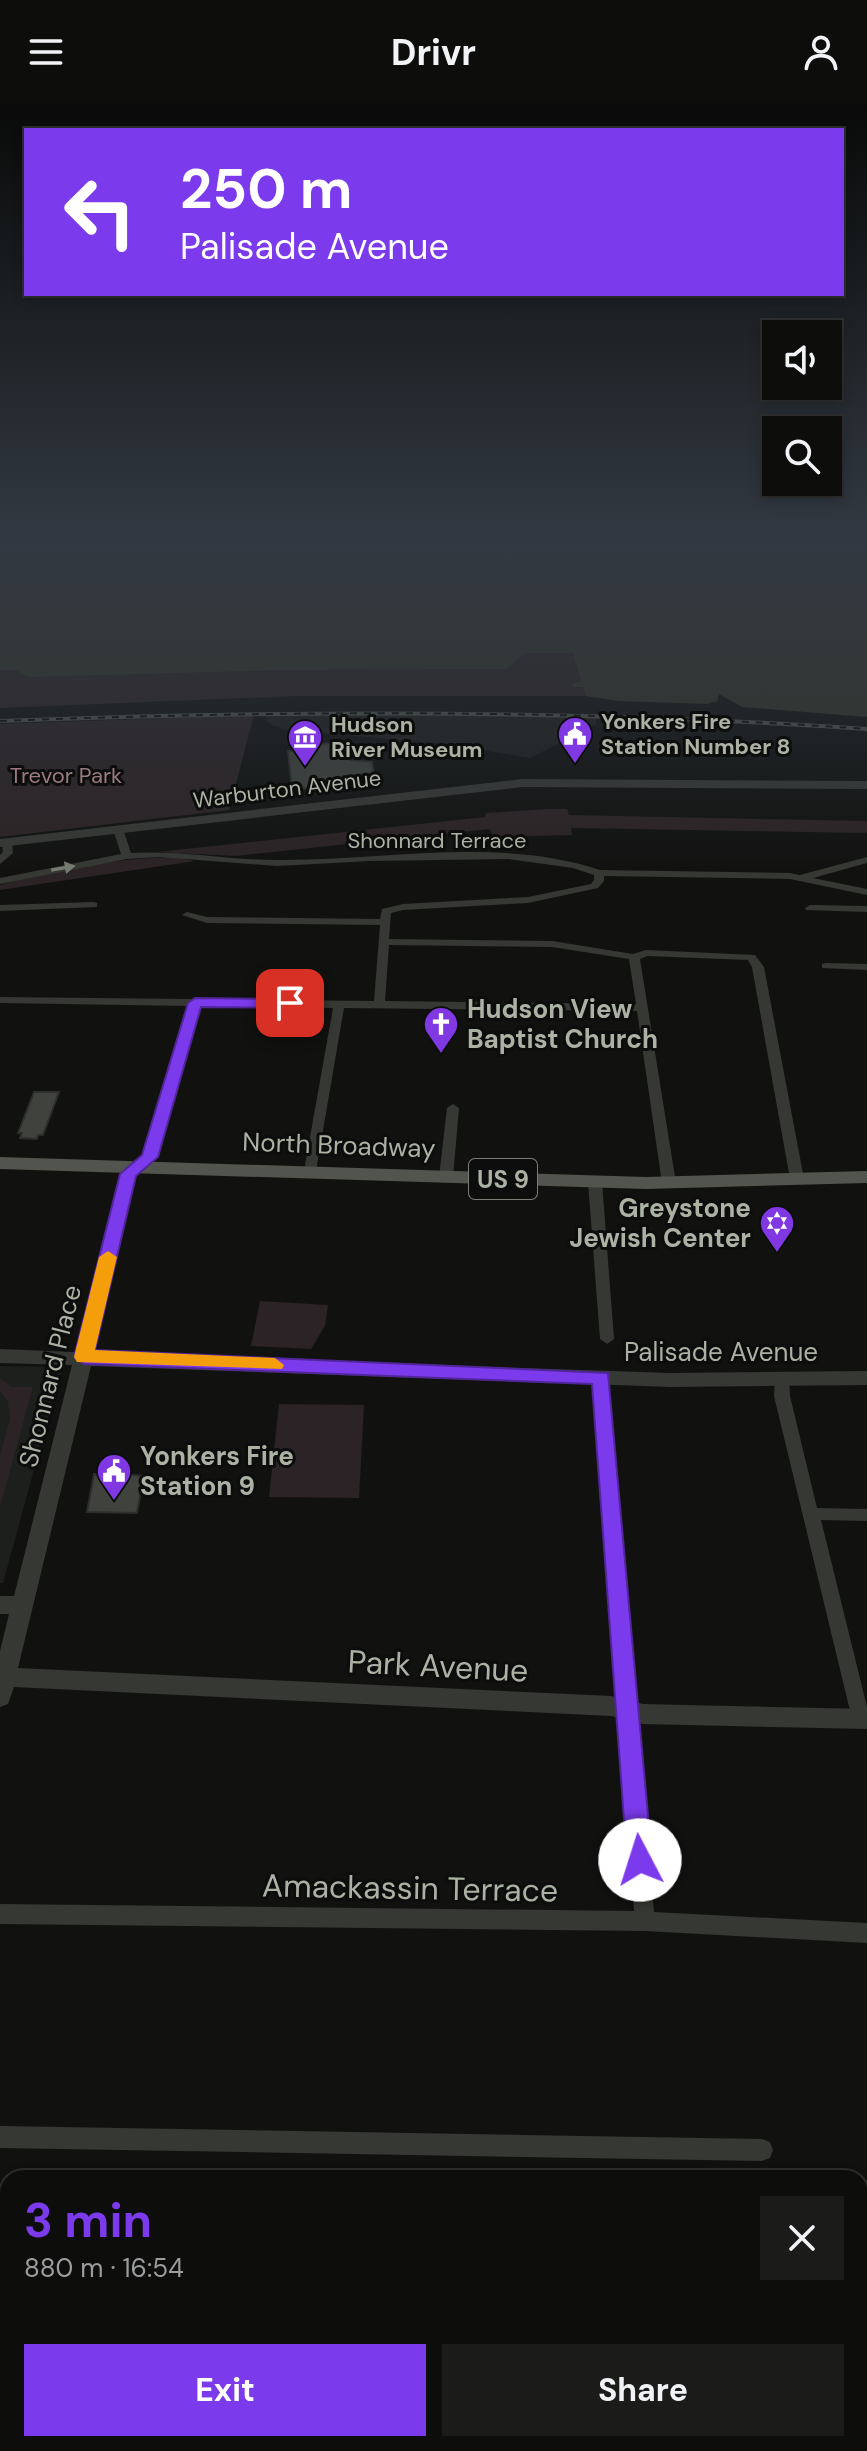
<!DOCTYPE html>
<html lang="en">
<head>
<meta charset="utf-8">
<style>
  body { margin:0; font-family:"DM Sans",sans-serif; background:#1b1c1a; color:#f1f3f6; height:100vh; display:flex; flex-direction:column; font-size:30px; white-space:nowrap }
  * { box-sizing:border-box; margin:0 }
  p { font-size:26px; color:#9a9c9d }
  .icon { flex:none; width:44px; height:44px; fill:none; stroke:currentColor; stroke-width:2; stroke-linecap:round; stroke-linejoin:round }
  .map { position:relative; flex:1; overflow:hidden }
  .panel { position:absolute; left:0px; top:2066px; width:868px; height:282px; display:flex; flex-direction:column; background:#0d0e0c; border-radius:24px 24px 0 0; box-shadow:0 4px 12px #0003,0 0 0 2px #2d2e2d }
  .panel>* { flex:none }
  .top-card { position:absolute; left:24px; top:24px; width:820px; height:168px; border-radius:0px; box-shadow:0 4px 12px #0003,0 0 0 2px #2d2e2d; background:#7c3aed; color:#fff; overflow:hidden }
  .fabs { position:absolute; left:762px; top:216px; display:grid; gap:16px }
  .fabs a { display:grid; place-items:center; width:80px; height:80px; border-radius:0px; background:#0d0e0c; box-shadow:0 4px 12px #0003,0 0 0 2px #2d2e2d; font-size:40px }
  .pin { position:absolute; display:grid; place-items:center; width:68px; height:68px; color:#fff; margin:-34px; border-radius:16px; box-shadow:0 4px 12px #0006 }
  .me { position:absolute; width:88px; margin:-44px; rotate:355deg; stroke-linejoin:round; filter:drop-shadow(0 0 6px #0008) }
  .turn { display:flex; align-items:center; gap:28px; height:168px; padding:0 24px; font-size:36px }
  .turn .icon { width:104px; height:104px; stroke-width:2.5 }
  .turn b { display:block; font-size:56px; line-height:68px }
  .round { display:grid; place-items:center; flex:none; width:84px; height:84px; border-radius:0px; background:#1b1c1a }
  .overview { display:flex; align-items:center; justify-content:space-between; height:136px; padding:0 24px }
  h1 { font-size:48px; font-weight:700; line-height:60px; color:#7c3aed }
  .cta { display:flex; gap:16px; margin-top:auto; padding:16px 24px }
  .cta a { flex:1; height:92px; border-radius:0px; background:#7c3aed; color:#fff; font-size:32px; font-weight:700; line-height:92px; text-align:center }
  .cta a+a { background:#1b1c1a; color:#f1f3f6 }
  header { display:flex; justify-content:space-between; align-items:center; height:104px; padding:0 24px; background:#0d0e0c; font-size:36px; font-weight:700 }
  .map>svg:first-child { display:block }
</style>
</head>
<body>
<header><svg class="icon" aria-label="menu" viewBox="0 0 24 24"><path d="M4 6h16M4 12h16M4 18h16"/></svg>Drivr<svg class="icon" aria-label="person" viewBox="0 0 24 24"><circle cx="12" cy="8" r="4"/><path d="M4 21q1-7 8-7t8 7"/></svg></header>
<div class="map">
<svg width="867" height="2347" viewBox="0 0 867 2347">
  <rect width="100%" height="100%" fill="#111210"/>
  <g fill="#1d1f1d">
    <path d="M266,608L597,610L596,620L530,654L445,640L289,626L274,622L267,617Z"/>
    <path d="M0,1262L62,1263L3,1479H0Z"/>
  </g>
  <g fill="#2b2325">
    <path d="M525,549H574L585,592H295L0,604V566L506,565Z"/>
    <path d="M254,611L229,706L0,733V620Z"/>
    <path d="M549,705H567L569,711L867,717V729L571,724L572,731L493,733L490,725L236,752L157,748L485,713L486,709Z"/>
    <path d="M173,753L195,757L0,786V781C56,764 115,755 173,753Z"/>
    <path d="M260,1197L328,1201L325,1222L311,1245L251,1242Z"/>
    <path d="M0,1274L11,1283H33L0,1403V1351L10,1315L8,1298L0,1287Z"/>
    <path d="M279,1300L364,1301L359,1394L269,1393Z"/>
  </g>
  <path fill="#323428" d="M0,439H867V613L742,603L719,590L717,597L707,600L619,597L585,592L583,583H573L572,580L581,577L573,549H526L506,565L288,566L28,573L16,566H0Z"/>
  <g fill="#3f423d" stroke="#2b2e2b" stroke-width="2">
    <path d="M335,638L342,644H348L350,656L372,658L374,670L347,672L349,682L292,685L288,647L311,646L310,642Z"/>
    <path d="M34,988H59L43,1031H38L37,1035L20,1034L22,1029H18Z"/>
    <path d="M94,1370L134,1371L154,1373L152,1388L141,1387L137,1409L87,1408Z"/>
  </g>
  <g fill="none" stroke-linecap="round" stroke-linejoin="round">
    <g fill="#363834" fill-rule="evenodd">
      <path d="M118,722L123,725L131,749C180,746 228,756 277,756C383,757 498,732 600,766L790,769L800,771L867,753V759L813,774L867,785V791L790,775L604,772V777L598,784L528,799L403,806L391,809L389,835L552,837L633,850L646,846L755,851L764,863L804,1075L797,1079L790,1075L752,863L748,856L647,852L640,855L676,1079L674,1082H664L662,1079L637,907L344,904L316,1067L310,1071L304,1067L333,904L200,902L155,1053L143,1065H133L132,1062L143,1051L188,902L0,899V893L374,897L380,821L207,819L182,811L187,808L207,813L380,815L382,805L403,800L528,793L591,780L594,776V771L573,764L508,755L370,757L277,762L159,753L127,755L0,780V774L121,750L113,725ZM389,841L552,843L629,855L636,900L385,897Z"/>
      <path d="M7,735L12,738L13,749L0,760V751L3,748L2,738Z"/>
      <path d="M93,798L97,799V803L0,807V801Z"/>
      <path d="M810,801L867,802V808L806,806L805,804Z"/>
      <path d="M826,859L867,860V866L822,864V860Z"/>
      <path d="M453,1000L459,1004L453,1073L446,1077L439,1073L447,1004Z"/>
      <path d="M595,1074L602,1078L614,1235L607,1240L600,1235L588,1078Z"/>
      <path d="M601,1269L606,1270L608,1274L654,1808L867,1819V1839L645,1827L0,1820V1800L634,1807L594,1274L596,1270Z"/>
      <path d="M782,1270L787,1271L789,1275L790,1292L817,1404L867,1405V1417L821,1416L867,1603V1621L861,1623L855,1621L852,1615L774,1292L775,1275L777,1271Z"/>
      <path d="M0,2022L762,2035L770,2038L773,2046L770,2054L762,2057L0,2044Z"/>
      <path d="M867,2076V2099L860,2102V2079Z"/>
      <rect x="0" y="2298" width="8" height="24"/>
      <path d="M867,2307V2331L860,2332V2308Z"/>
    </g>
    <g fill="#363834" fill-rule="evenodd">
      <path d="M523,675L867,677V685L523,683L0,743V735Z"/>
      <path d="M138,1057L146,1062L136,1072L94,1249L670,1269L867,1267V1281L670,1283L91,1262L18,1564L611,1592L643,1600L867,1605V1625L643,1620L611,1612L14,1583L8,1600L0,1603V1547L9,1510H0V1492H14L72,1261L0,1259V1245L75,1248L120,1070Z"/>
    </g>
    <path fill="#51554e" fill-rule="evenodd" d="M0,1053L646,1073L867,1067V1079L646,1085L0,1065Z"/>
    <g stroke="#4e514b" stroke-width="4">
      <path id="rail" d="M0,617C290,606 578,605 867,625"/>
    </g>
    <use href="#rail" stroke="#0c0d0c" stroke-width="2" stroke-dasharray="7" stroke-linecap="butt"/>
  </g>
  <defs><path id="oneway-solid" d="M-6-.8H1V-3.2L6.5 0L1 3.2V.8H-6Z" transform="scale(2)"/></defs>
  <use fill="#767b71" href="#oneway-solid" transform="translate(63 764) rotate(-10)"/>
  <linearGradient id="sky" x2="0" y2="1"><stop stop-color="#090a09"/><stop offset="0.57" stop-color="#323942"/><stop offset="1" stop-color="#323942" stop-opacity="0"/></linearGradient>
  <rect width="867" height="767" fill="url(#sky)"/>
  <path fill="#7c3aed" stroke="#51269a" stroke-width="2" d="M195,894L290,895L297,899L290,904L201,903L158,1053L136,1072L95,1246L608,1269L652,1756L649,1765L640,1768L631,1765L627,1756L592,1280L84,1260L74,1253L120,1070L142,1051L188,899Z"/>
  <path fill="#f59e0b" d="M108,1147L117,1153L95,1246L275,1254L284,1261L282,1265L77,1258L74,1253L99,1153Z"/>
  <defs>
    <g id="civic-pin" transform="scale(1.8)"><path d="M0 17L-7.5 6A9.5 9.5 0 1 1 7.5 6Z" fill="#7f38e2" stroke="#0c0d0c"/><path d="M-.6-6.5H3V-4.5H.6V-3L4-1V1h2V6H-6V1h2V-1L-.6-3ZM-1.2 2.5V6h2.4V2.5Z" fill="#fff"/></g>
    <g id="museum-pin" transform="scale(1.8)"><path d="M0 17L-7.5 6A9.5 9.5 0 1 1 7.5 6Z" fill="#7f38e2" stroke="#0c0d0c"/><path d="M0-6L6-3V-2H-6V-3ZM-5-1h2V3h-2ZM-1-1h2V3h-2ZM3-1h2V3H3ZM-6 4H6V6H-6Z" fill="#fff"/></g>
    <g id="church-pin" transform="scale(1.8)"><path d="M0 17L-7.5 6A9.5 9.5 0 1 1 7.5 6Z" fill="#7f38e2" stroke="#0c0d0c"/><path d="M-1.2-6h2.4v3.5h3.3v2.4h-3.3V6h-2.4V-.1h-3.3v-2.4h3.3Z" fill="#fff"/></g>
    <g id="synagogue-pin" transform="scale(1.8)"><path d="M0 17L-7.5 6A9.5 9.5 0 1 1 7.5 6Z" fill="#7f38e2" stroke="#0c0d0c"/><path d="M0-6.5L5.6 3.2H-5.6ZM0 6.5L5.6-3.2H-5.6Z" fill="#fff"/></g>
  </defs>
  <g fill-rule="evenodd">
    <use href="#civic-pin" x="575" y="630"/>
    <use href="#museum-pin" x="305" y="633"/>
    <use href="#church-pin" x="441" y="920"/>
    <use href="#synagogue-pin" x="777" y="1119"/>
    <use href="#civic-pin" x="114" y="1367"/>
  </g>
  <g text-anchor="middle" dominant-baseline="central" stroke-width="6" stroke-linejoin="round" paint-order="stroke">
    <g font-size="22" font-weight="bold" fill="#abb1a3" stroke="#0c0d0c" text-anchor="start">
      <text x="601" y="617">Yonkers Fire<tspan x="601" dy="25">Station Number 8</tspan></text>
      <text x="331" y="620">Hudson<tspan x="331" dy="25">River Museum</tspan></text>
    </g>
    <g font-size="22" fill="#9b7b81" stroke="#0c0d0c">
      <text x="66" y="671">Trevor Park</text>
    </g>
    <g font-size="22" fill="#abb1a3" stroke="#0c0d0c">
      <text transform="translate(287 685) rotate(-7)">Warburton Avenue</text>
      <text x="437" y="736">Shonnard Terrace</text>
    </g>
    <rect fill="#0c0d0c" stroke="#7b8076" stroke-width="2" x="469" y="1055" width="68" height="40" rx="6"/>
    <g font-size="24" font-weight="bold" fill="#abb1a3">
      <text x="503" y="1075">US 9</text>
    </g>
    <g font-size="26" font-weight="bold" fill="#abb1a3" stroke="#0c0d0c" text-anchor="start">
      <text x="467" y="905">Hudson View<tspan x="467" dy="30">Baptist Church</tspan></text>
      <text x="751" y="1104" text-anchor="end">Greystone<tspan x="751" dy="30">Jewish Center</tspan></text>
      <text x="140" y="1352">Yonkers Fire<tspan x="140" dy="30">Station 9</tspan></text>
    </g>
    <g font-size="26" fill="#abb1a3" stroke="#0c0d0c">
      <text transform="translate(339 1041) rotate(2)">North Broadway</text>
      <text x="721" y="1248">Palisade Avenue</text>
      <text transform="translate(50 1272) rotate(-76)">Shonnard Place</text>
    </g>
    <g font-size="32" fill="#abb1a3" stroke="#0c0d0c">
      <text transform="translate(438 1562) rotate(3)">Park Avenue</text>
      <text transform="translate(410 1784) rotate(1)">Amackassin Terrace</text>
    </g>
  </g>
</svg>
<div class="fabs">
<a><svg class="icon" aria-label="sound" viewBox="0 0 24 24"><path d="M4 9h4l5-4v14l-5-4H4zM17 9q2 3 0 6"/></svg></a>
<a><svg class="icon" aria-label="search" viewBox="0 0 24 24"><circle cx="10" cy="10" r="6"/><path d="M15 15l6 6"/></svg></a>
</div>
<div class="pin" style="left:290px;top:899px;background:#d93025"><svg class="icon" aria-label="arrive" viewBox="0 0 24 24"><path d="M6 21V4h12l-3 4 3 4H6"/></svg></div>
<svg class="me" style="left:640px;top:1756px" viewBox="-20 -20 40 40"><circle r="19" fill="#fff"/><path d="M0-13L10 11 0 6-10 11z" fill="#7c3aed"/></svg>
<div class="top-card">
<div class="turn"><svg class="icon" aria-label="left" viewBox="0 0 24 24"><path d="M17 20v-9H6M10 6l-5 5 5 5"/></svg><div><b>250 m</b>Palisade Avenue</div></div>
</div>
<section class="panel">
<div class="overview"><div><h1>3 min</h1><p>880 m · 16:54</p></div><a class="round"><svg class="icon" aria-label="close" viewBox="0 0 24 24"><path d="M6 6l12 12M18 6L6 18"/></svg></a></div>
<div class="cta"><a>Exit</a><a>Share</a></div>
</section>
</div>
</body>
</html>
